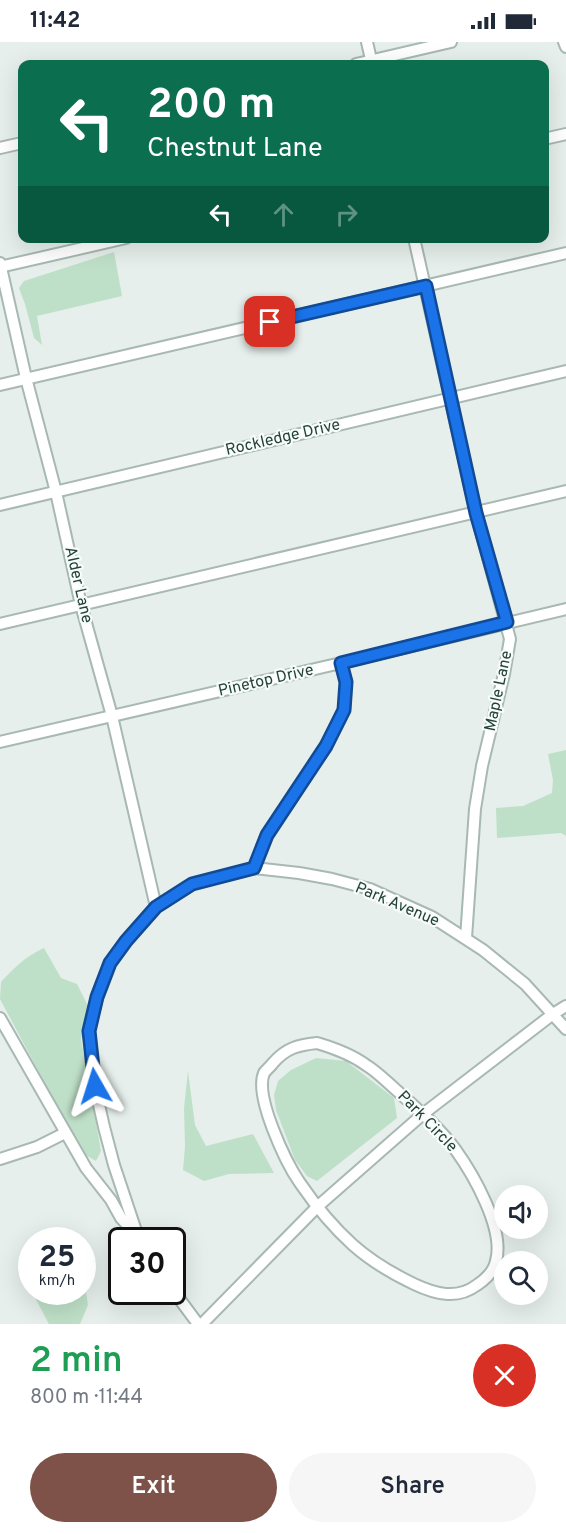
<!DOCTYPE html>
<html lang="en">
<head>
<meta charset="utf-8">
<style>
  body { margin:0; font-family:Overpass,sans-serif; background:#f6f6f7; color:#1f2937; height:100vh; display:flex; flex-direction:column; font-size:22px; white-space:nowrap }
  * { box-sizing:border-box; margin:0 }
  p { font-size:20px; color:#747a83 }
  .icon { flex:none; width:33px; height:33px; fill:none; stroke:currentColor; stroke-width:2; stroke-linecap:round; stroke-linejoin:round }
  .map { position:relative; height:1282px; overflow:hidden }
  .drawer { display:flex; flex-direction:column; background:#fff; flex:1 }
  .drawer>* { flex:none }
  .guide { position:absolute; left:18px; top:18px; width:531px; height:183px; border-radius:12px; box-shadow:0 6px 24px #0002; background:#0b6e4f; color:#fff; overflow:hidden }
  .fabs { position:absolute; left:494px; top:1143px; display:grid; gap:12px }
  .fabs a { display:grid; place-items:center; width:54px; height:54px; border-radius:50%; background:#fff; box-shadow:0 6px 24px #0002; font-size:30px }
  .speed { position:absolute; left:18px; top:1185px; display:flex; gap:12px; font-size:30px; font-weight:700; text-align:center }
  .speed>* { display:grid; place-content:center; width:78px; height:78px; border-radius:50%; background:#fff; box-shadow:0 6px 24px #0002; line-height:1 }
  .speed small { font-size:15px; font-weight:400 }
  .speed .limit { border:3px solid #111; border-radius:9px; background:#fff; color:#111 }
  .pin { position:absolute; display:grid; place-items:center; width:51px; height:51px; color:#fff; margin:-26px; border-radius:12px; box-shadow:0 3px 9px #0006 }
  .me { position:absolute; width:66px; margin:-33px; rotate:354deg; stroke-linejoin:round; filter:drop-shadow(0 0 4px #0008) }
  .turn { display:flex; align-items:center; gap:21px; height:126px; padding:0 30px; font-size:27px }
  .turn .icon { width:78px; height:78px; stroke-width:2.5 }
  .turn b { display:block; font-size:42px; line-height:51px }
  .lanes { display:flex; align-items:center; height:57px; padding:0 30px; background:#0003; justify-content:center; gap:30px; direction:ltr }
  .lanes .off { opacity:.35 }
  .round { display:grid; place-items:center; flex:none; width:63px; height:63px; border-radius:32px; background:#f6f6f7 }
  .overview { display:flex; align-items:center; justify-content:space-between; height:102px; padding:0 30px }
  h1 { font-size:36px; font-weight:600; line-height:45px; color:#1e9e55 }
  .button { display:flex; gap:12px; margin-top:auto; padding:12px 30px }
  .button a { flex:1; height:69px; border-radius:36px; background:#7f5249; color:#fff; font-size:24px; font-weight:600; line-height:69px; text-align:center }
  .button a+a { background:#f6f6f7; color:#1f2937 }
  .status { display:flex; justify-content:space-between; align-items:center; height:42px; padding:0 30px; background:#fff; direction:ltr }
  .status svg { height:16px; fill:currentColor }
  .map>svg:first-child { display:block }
</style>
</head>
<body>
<div class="status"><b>11:42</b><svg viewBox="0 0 49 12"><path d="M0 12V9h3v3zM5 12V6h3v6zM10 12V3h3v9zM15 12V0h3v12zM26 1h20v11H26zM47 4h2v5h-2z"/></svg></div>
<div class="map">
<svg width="566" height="1282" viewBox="0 0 566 1282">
  <rect width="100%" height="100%" fill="#e6efeb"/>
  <g fill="#bfe0c8">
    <path d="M114,210L122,254L37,274L42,303L34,296L25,262L19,246L24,239Z"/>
    <path d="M566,708V794L561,791L497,796L496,766L523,764L552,751L553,738L548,712Z"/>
    <path d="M44,906L61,936L77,942L88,964L81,997L101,1109L96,1119L82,1111L0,957L1,940C14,926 26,914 44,906Z"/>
    <path d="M316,1016L346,1019L394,1056L397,1076L317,1139L307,1134L295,1118L276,1068L274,1053L278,1039L291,1028Z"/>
    <path d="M188,1029L195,1083L206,1104L253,1092L274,1131L229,1132L204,1139L183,1128L185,1104L184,1066Z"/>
    <path d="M83,1238H84L88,1263L80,1282H49L32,1250H82Z"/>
  </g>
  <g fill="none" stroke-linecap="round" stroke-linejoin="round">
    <g stroke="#a8b8b2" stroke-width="14">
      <g id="minor">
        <path d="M367,0L372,22"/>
        <path d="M564,0L566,5"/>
        <path d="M356,22L451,0"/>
        <path d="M544,97L566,92"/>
        <path d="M0,106L22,101"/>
        <path d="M414,196L476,471L510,597L504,632L482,724L475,767L466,896"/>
        <path d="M0,221L26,336L56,450L81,563L112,674L156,865"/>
        <path d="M0,225L126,196"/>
        <path d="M0,343L566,211"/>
        <path d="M0,463L566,329"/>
        <path d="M0,582L566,449"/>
        <path d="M0,700L341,621L566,567"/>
        <path d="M254,826L267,793L326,704L344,668L346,640L341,621"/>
        <path d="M0,976L86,1126L111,1158L121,1176L133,1189"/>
        <path d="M317,1001C334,1006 351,1012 366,1023C376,1029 385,1038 394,1046C415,1065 438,1084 455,1107C473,1132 505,1187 496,1219C494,1229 486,1237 477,1243C457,1258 435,1252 414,1242C393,1232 371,1219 353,1203C333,1185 315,1163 300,1141C286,1121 254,1054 264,1031C266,1028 271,1024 273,1021C286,1006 298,1003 317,1001Z"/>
        <path d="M0,1117L37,1105L65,1091"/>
        <path d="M137,1192L114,1123L104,1085L95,1045L89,989L97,955L110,921L126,899L156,865L192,842L254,826L299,831L332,837L370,847L432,875L483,908L525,942L566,987"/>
        <path d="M172,1247L198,1282"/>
        <path d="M202,1282L317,1165L423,1072L553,972L566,964"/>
      </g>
    </g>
    <use href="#minor" stroke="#fff" stroke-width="10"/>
  </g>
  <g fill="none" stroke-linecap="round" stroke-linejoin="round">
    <g stroke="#114b97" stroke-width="15">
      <path id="route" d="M95,1044L89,989L97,955L110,921L126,899L156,865L192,842L254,826L267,793L326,704L344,668L346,640L341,621L507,580L476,471L426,244L270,280"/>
    </g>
    <use href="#route" stroke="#1a73e8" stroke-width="10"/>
  </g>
  <g text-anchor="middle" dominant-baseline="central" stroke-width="4.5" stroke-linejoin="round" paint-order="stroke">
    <g font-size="16" fill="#24423a" stroke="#f7fbf9">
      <text transform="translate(283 396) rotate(-13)">Rockledge Drive</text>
      <text transform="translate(78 543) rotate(77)">Alder Lane</text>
      <text transform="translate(266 639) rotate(-13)">Pinetop Drive</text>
      <text transform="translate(499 649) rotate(-78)">Maple Lane</text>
      <text transform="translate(397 863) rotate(23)">Park Avenue</text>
      <text transform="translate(427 1080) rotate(46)">Park Circle</text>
    </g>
  </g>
</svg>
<div class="fabs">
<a><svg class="icon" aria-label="sound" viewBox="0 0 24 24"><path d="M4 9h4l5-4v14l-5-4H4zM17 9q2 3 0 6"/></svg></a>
<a><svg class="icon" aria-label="search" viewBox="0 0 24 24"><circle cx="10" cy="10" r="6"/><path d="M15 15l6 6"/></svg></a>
</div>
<div class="speed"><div>25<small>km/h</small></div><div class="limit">30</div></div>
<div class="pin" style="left:270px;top:280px;background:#d93025"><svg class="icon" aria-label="arrive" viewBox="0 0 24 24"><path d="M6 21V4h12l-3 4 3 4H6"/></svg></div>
<svg class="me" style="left:95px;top:1044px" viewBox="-20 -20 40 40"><path d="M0-17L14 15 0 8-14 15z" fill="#1a73e8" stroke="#fff" stroke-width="4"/></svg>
<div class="guide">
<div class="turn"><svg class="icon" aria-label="left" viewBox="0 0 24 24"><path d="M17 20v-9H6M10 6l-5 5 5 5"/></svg><div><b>200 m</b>Chestnut Lane</div></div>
<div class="lanes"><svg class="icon" aria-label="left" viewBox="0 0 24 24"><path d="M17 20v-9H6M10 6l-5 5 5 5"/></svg><svg class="icon off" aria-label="ahead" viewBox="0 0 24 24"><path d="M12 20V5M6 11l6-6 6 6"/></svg><svg class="icon off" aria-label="right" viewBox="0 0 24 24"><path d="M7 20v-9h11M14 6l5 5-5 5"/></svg></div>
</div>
</div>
<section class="drawer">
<div class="overview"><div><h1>2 min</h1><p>800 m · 11:44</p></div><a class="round" style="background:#d93025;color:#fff"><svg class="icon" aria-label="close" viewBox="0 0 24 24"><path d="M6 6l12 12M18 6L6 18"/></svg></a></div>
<div class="button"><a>Exit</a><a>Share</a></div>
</section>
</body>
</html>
